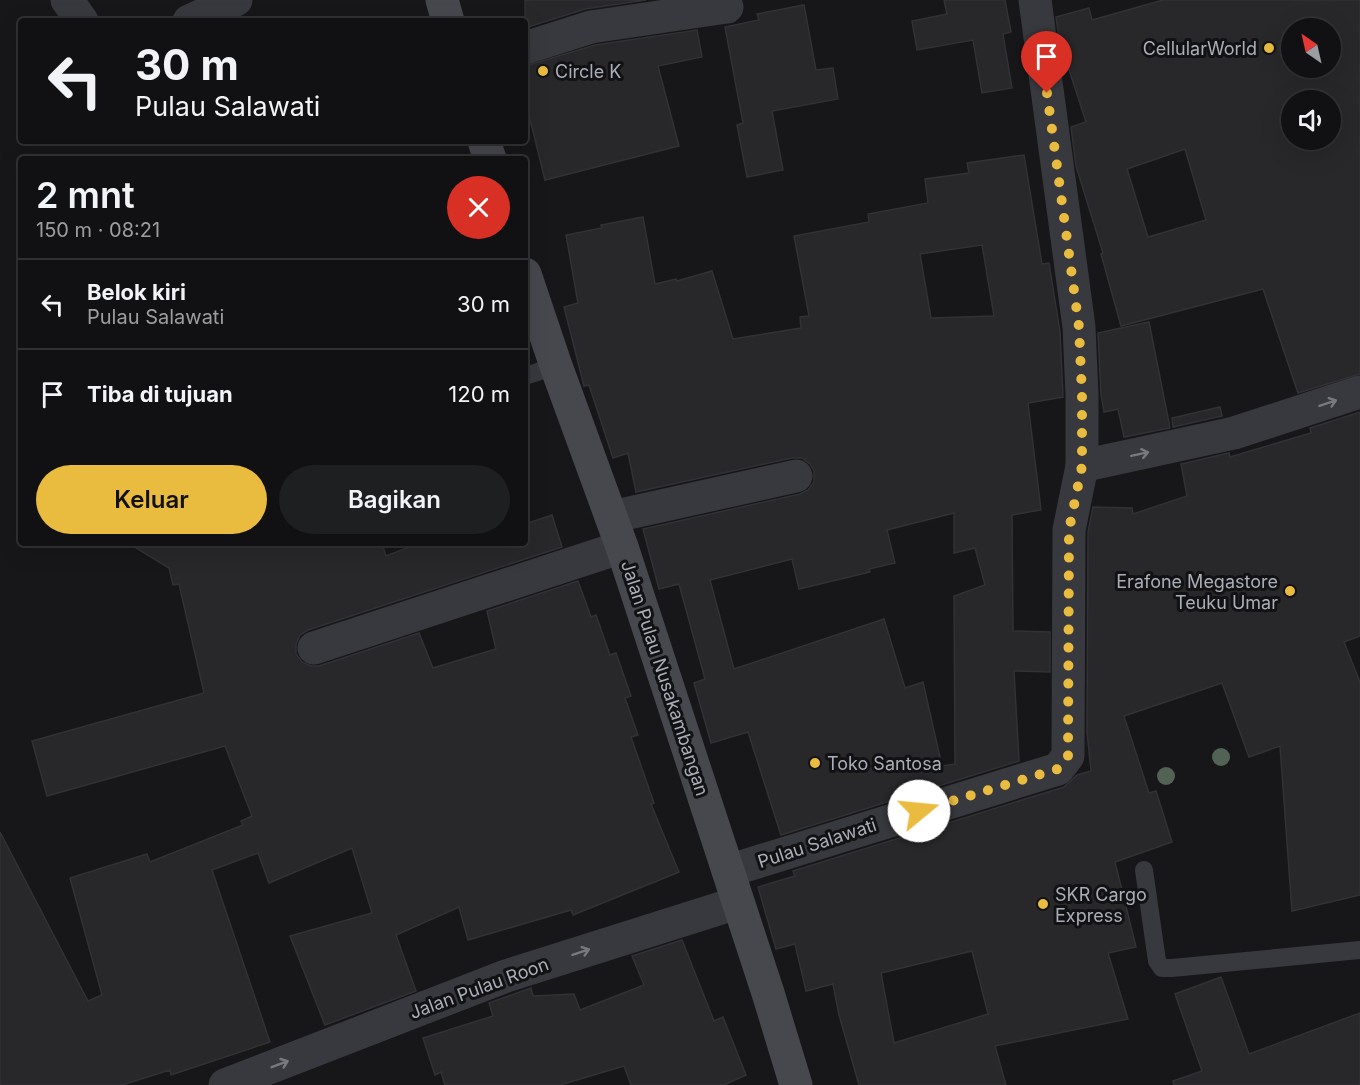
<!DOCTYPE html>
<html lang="id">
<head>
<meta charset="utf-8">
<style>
  body { margin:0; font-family:Inter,sans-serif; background:#1e1f21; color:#f1f3f6; height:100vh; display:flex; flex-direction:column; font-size:22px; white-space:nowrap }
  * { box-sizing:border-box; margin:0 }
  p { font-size:20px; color:#9c9da0 }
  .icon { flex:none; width:33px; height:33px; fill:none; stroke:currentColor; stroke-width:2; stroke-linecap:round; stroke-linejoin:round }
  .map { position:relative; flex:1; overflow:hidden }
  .drawer { position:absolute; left:18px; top:156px; width:510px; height:390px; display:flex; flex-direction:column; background:#111113; border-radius:6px; box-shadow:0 6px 24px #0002,0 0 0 2px #303133 }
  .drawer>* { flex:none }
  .hud { position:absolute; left:18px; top:18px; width:510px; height:126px; border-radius:6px; box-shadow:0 6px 24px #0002,0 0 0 2px #303133; background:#111113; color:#f1f3f6; overflow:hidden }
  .needle { width:39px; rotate:326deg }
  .fabs { position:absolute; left:1281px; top:18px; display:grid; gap:12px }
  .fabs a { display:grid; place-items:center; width:60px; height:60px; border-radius:50%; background:#111113; box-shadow:0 6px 24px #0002,0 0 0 2px #303133; font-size:30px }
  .pin { position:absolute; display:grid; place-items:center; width:51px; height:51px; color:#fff; margin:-62px -26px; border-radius:50% 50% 50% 0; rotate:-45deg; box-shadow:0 0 6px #0007 }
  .pin .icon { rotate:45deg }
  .me { position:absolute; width:66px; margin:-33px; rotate:73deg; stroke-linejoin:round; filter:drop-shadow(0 0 4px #0008) }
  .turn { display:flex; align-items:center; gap:21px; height:126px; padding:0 18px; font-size:27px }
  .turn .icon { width:78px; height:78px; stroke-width:2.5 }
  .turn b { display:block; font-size:42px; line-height:51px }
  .round { display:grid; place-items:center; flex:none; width:63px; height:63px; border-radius:32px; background:#1e1f21 }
  .headline { display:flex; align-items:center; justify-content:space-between; height:102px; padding:0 18px }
  h1 { font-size:36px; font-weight:600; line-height:45px }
  .cta { display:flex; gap:12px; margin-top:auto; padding:12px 18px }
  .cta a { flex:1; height:69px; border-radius:36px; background:#e9bb3f; color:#111; font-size:24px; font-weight:600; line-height:69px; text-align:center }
  .cta a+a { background:#1e1f21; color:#f1f3f6 }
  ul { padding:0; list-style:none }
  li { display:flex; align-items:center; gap:18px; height:90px; padding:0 18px; border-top:2px solid #303133 }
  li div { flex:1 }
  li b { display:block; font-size:22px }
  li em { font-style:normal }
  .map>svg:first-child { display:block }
</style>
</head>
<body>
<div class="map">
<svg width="1360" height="1085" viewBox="0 0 1360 1085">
  <rect width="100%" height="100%" fill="#171719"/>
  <g fill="#28272a" stroke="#323135" stroke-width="1.5" fill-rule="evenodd">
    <path d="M525,0H646L585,9L525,28Z"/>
    <path d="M944,0H1005L1011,32L1003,34L1012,88L982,93L973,40L917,50L912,21L947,14Z"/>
    <path d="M1163,0H1360V374L1298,393L1263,289L1121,326L1101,254L1103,253L1076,166L1071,127L1086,122L1063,51L1061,52L1056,17L1089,8L1092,20ZM1292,28H1330V68H1292ZM1292,100H1330V140H1292ZM1185,149L1206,220L1148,237L1127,169Z"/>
    <path d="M804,5L816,70L833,68L838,99L772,111L783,170L747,177L737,125L743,123L725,27L759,20L757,14Z"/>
    <path d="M697,30L702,57L658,66L679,146L545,180L525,99V66L595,45Z"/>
    <path d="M1024,155L1042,264L1049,263L1060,332L1063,397L1028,403L1041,510L1012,515L1013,631L1050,632V672L1014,671L1019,761L781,835L748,732L711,743L694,683L705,679L679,584L659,589L643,529L800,494L808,490L814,482V471L810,464L802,458H792L636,492L628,453L613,458L589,385L584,386L564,307L578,303L566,235L602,228L601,225L643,217L655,284L676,279L677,281L712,271L733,339L801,328L800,317L809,316L794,236L869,222L868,214L928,203L925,179L969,173L967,163ZM982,245L994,316L931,318L920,254ZM954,513V553L975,548L985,585L954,596L955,764L942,766L923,682L905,688L884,619L734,669L710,580L792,559L799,589L870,572L869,569L895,563L887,530Z"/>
    <path d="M1149,322L1170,428L1124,437L1118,409L1104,412L1101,395L1098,333Z"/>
    <path d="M1220,407L1222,416L1173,427L1172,418Z"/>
    <path d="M1360,412V636L1344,642L1360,682V895L1292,911L1280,746L1249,757L1222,683L1124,716L1149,793L1156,791L1172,842L1115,862L1136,947L1108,953L1128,1019L995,1046L1006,1085H859L839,1015L833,984L806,991L795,944L776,949L758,887L795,876L793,871L1064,787L1077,775L1091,771L1087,732L1088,532L1093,507L1132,508L1133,514L1187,496L1181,464L1229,453L1230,457L1311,433L1310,428ZM972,951L988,1014L894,1043L881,973Z"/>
    <path d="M552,515L562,547L308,630L300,635L296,644V654L302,662L311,666H319L419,633L433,668L496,649L487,611L578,581L591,617L596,615L610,655L616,653L631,696L625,698L638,735L631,737L654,803L651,804L679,872L573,915L571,910L468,940L459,907L396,935L416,991L325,1025L290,936L372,913L352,848L269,883L258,853L212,870L270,1042L171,1075L170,1070L122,1085H0V832L88,1001L102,995L70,878L147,854L150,862L243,825L241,821L252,816L225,746L47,796L32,741L204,693L179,584L173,585L169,568L128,543H382L386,556L420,543H525V524Z"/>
    <path d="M682,940L714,1021L723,1017L746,1075L724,1085H631L624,1066L560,1085H445L441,1072L435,1075L423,1038L493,1016L489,1003L531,988L533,996L574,994L580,1010L644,985L632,956Z"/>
    <path d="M1221,977L1249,1054L1360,1013V1085H1174L1173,1081L1202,1071L1175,994Z"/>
  </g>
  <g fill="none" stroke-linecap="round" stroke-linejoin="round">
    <g stroke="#38393e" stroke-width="18">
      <path d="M525,376L556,366"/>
      <path d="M1144,870L1157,961L1162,968H1172L1360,950"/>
    </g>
    <g stroke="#38393e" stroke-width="33">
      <path d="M67,0L82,21"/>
      <path d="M189,21L236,0"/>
      <path d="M525,48L591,27L727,7"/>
      <path d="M1082,466L1234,433L1360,392"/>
      <path d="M611,517L796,476"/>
      <path d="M314,648L622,547"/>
      <path d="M728,871L1058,769L1068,756L1069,530L1082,466V395L1079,327L1035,0"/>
      <path d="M225,1085L506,976L737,903"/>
    </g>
    <g stroke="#47484e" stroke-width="33">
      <path d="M442,0L448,21"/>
      <path d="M484,141L490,159"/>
      <path d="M525,274L556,366L622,547L768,993L796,1085"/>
    </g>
  </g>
  <g fill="#526355">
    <circle cx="1221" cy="757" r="9"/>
    <circle cx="1166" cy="776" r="9"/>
  </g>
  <defs><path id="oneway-shaft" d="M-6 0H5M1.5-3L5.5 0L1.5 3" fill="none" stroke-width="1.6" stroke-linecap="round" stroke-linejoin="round" transform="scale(1.5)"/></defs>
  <g stroke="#777981">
    <use href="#oneway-shaft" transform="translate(1328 403) rotate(-18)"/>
    <use href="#oneway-shaft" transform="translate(1140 454) rotate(-12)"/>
    <use href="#oneway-shaft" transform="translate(581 952) rotate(-18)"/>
    <use href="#oneway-shaft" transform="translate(280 1064) rotate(-21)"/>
  </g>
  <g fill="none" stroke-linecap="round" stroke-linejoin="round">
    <path stroke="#e9bb3f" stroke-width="10" stroke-dasharray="0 18" d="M919,811L1058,769L1068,756L1069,530L1082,466V395L1079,327L1047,93"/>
  </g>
  <g fill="#e9bb3f" stroke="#121214" stroke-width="2">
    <circle cx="1269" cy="48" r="6"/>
    <circle cx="543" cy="71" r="6"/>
    <circle cx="1290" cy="591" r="6"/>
    <circle cx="815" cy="763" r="6"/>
    <circle cx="1043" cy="904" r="6"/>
  </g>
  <g text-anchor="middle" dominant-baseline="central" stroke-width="6" stroke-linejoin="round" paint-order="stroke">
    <g font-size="18" fill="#aaaeb8" stroke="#121214" text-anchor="start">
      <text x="1257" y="48" text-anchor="end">CellularWorld</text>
      <text x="555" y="71">Circle K</text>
      <text x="1278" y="581" text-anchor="end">Erafone Megastore<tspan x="1278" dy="21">Teuku Umar</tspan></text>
      <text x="827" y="763">Toko Santosa</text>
      <text x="1055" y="894">SKR Cargo<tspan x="1055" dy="21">Express</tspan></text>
    </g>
    <g font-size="18" fill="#aaaeb8" stroke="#121214">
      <text transform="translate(665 678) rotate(72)">Jalan Pulau Nusakambangan</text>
      <text transform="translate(817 843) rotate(-18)">Pulau Salawati</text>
      <text transform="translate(479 988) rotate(-20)">Jalan Pulau Roon</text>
    </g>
  </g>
</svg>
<div class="fabs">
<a><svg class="needle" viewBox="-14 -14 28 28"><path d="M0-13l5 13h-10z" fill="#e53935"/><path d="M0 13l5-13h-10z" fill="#9c9da0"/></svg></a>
<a><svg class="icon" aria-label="sound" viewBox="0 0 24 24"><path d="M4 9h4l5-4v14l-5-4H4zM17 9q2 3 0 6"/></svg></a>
</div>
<div class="pin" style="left:1047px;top:93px;background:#d93025"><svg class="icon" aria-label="arrive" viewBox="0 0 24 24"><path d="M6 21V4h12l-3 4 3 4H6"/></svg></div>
<svg class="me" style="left:919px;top:811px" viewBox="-20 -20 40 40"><circle r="19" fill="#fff"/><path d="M0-13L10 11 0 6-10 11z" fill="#e9bb3f"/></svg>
<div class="hud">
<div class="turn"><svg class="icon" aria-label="left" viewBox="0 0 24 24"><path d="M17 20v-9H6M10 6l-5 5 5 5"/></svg><div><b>30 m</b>Pulau Salawati</div></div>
</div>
<section class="drawer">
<div class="headline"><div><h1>2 mnt</h1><p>150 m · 08:21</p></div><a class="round" style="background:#d93025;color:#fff"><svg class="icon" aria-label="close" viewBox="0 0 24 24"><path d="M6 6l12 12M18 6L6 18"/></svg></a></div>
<ul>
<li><svg class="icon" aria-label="left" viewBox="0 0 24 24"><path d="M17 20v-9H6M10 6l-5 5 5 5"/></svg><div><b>Belok kiri</b><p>Pulau Salawati</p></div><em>30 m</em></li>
<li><svg class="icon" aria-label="arrive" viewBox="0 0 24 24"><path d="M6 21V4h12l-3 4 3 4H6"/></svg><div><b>Tiba di tujuan</b></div><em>120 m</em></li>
</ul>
<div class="cta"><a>Keluar</a><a>Bagikan</a></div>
</section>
</div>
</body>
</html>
